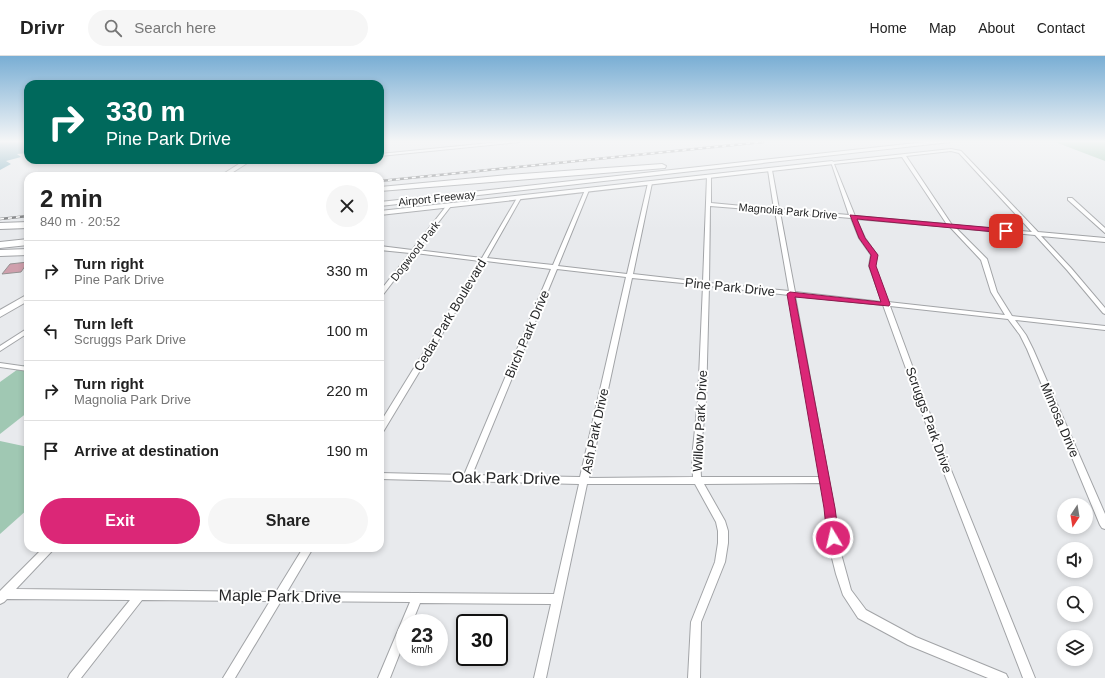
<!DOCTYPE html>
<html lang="en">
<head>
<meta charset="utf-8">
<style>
  body { margin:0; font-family:Arial,sans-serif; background:#f6f6f6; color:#222; height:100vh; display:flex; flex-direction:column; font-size:15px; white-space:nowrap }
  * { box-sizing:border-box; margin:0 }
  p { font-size:13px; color:#767676 }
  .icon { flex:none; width:22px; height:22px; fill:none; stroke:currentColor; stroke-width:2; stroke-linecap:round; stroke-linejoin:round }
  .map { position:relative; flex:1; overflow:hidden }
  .drawer { position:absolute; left:24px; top:116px; width:360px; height:380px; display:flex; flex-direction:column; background:#fff; border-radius:12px; box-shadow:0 2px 6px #0003 }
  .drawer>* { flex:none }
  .guide { position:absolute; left:24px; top:24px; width:360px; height:84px; border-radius:12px; box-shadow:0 2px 6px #0003; background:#00695c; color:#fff; overflow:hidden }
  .needle { width:26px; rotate:192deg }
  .controls { position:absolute; left:1057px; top:442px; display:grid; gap:8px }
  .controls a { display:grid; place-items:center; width:36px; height:36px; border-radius:50%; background:#fff; box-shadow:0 2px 6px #0003; font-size:20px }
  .speed { position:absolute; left:396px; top:558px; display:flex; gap:8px; font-size:20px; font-weight:700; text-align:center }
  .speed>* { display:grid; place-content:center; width:52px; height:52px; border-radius:50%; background:#fff; box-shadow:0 2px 6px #0003; line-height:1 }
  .speed small { font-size:10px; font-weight:400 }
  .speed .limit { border:2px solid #111; border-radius:6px; background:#fff; color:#111 }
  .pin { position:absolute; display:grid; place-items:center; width:34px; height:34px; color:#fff; margin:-17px; border-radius:8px; box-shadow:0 2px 6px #0006 }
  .me { position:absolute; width:44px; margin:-22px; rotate:351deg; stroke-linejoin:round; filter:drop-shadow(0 0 3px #0008) }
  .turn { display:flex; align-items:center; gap:14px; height:84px; padding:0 16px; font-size:18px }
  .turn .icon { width:52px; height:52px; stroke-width:2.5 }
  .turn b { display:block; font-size:28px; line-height:34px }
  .round { display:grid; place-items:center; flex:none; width:42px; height:42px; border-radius:21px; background:#f6f6f6 }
  .headline { display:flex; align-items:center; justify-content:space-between; height:68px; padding:0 16px }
  h1 { font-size:24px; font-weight:800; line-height:30px }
  .button { display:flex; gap:8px; margin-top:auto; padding:8px 16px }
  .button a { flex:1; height:46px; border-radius:24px; background:#db2777; color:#fff; font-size:16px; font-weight:800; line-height:46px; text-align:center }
  .button a+a { background:#f6f6f6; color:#222 }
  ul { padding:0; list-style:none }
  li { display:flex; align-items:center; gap:12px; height:60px; padding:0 16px; border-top:1px solid #e0e0e0 }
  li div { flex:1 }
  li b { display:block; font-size:15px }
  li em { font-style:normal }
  header { display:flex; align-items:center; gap:24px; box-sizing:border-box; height:56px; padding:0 20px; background:#fff; border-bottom:1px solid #e0e0e0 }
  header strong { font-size:19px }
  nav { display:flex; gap:22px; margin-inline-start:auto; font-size:14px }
  .search { width:280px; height:36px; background:#f6f6f6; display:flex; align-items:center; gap:10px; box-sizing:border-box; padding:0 14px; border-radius:22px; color:#767676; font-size:15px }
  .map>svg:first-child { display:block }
</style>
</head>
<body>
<header>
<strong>Drivr</strong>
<div class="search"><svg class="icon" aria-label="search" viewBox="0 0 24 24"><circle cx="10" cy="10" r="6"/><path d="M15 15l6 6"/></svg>Search here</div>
<nav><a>Home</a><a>Map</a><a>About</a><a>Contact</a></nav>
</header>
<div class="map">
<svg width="1105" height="622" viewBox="0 0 1105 622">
  <rect width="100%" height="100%" fill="#e8eaed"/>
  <g fill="#a0c8b3">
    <path d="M1055,86H1105V105Z"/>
    <path d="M28,306V356L0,378V326Z"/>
    <path d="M0,385L28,391V453L0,478Z"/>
  </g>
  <path fill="#72a5b6" d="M0,86H28V97L17,98L21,101L6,105L11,108L0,114Z"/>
  <path fill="#cf9fac" stroke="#959192" d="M28,206L21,216L2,218L10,208Z"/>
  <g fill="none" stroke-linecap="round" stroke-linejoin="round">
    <g stroke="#a2a4a7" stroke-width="2">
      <g id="minor">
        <path d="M500,86H519L380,100V98Z"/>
        <path d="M951,93L961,95L1038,176L1105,182V186L1041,180L1071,212L1105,252V258L1103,257L1067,214L1035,179L956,172L987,203L997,236L1012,260L1105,270V274L1015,264L1026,279L1033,293L1105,458V473L1102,472L1100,469L1027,293L1020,279L1008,263L890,250L947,404L1035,622H1023L939,404L883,249L795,240L834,452L840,494L851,534L866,554L916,581L1006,618L1008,622H988L908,589L858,562L843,539L836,518L830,494L826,452L821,427L704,428L725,465L728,475V487L725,506L701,566L700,622H688L691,566L715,506L718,487V475L716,466L695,428H587L546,622H534L551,548L420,547L412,567H405V584L390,622H378L410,546L281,545L235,622H223L270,545L142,544L81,622H68L70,618L130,544L7,543L4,546L0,548V535L43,492H54L52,495L16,533L276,536L303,492H313L287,536L554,538L579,428L380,423V417L464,419L551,213L486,205L383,376L380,377V367L480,205L415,197L382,240L380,241V235L410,197L380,194V190L412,194L447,149H449L451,150L417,194L482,202L517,142L519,141L521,142L487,202L553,209L585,134L587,133L589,134L558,210L627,218L648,127L650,126L652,127L633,218L703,226L707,120L711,121V147L774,153L768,114L770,113L772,114L779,153L849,159L831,106ZM951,95L959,97L1032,176L952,169L906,100ZM902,101L946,167V168L855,160L834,108ZM710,150L775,155L789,235L709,227ZM780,156L851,162L859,182L871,199L869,210L882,246L795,236ZM856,163L950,171L981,204L991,236L1005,259L888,246L875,210L877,199L865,182ZM557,213L626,221L580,421L472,419ZM632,222L703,229L698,344L692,402L693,421L589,422ZM709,230L789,239L820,421H701L700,402L706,344Z"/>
        <path d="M1068,142H1072L1105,172V177L1068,144Z"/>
        <path d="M28,272V277L0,295V290Z"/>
        <path d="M0,307L28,311V315L0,311Z"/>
      </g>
    </g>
    <g stroke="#a2a4a7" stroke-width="2">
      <g id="secondary">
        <path d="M245,104H252L227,120H220Z"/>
        <path d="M832,105L835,107L834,108L380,159V155Z"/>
        <path d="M28,238V245L0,261V254Z"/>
      </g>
    </g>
    <g stroke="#a2a4a7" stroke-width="2">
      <g id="motorway">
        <path d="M925,86H950L380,150V146Z"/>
        <path d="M662,108L666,110L665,112L380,135V131L508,119Z"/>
        <path d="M28,166V172L0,173V167Z"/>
        <path d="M28,183V189L0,192V186Z"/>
        <path d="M28,193V199L0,200V194Z"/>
      </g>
    </g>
    <use href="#minor" fill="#fff" fill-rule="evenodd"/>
    <use href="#secondary" fill="#fff" fill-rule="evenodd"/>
    <use href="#motorway" fill="#fff" fill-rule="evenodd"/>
    <g stroke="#797b7d" stroke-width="2.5">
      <g id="rail">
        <path d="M380,125L763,86"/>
        <path d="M0,163L28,160"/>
      </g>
    </g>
    <use href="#rail" stroke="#fff" stroke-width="1.5" stroke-dasharray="4" stroke-linecap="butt"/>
  </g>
  <linearGradient id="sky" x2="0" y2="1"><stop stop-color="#79aed4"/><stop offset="0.49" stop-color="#f5f6f7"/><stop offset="1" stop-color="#f5f6f7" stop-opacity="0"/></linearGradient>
  <rect width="1105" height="174" fill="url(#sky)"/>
  <path fill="#db2777" stroke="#8e194d" d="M850,159L1006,173L1009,175L1006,177L857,163L865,182L878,199L876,210L890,248L889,250L795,241L835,452L839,482L837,486L833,488L829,486L827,482L824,452L787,238L790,236L881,246L869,210L871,199L859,182Z"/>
  <g text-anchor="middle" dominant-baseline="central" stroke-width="4" stroke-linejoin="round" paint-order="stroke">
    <g font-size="11" fill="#252627" stroke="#fff">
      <text transform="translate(437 142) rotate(-6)">Airport Freeway</text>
      <text transform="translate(788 155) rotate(5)">Magnolia Park Drive</text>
      <text transform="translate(415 195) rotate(-52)">Dogwood Park</text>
    </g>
    <g font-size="13" fill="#252627" stroke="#fff">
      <text transform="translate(730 231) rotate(6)">Pine Park Drive</text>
      <text transform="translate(450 259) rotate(-59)">Cedar Park Boulevard</text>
      <text transform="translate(527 278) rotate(-67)">Birch Park Drive</text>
      <text transform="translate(929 364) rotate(70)">Scruggs Park Drive</text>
      <text transform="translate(1060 364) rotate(67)">Mimosa Drive</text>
      <text transform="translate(700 365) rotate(-87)">Willow Park Drive</text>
      <text transform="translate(595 375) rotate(-78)">Ash Park Drive</text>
    </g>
    <g font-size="16" fill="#252627" stroke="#fff">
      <text transform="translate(506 422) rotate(1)">Oak Park Drive</text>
      <text transform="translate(280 540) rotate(1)">Maple Park Drive</text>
    </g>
  </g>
</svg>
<div class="controls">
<a><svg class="needle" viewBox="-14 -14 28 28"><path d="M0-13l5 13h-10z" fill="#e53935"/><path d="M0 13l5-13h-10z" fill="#767676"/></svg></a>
<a><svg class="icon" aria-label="sound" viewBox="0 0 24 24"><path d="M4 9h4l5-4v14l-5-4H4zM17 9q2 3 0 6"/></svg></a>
<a><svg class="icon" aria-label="search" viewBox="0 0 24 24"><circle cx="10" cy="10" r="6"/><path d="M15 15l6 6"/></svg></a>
<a><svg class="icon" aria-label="layers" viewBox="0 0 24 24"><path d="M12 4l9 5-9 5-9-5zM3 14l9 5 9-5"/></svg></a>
</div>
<div class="speed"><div>23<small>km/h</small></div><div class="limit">30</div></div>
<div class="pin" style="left:1006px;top:175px;background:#d93025"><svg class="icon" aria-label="arrive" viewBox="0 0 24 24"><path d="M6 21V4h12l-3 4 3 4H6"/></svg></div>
<svg class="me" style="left:833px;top:482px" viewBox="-20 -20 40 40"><circle r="17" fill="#db2777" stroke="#fff" stroke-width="3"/><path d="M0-11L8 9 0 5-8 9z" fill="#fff"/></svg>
<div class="guide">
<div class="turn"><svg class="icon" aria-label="right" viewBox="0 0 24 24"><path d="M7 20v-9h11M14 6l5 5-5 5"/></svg><div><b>330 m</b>Pine Park Drive</div></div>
</div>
<section class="drawer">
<div class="headline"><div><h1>2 min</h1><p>840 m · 20:52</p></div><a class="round"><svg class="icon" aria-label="close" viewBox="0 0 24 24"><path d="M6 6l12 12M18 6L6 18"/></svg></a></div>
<ul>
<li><svg class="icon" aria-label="right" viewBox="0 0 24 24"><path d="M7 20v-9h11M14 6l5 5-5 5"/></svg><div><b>Turn right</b><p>Pine Park Drive</p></div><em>330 m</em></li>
<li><svg class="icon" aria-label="left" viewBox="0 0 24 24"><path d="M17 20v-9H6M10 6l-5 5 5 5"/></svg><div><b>Turn left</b><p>Scruggs Park Drive</p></div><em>100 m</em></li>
<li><svg class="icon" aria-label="right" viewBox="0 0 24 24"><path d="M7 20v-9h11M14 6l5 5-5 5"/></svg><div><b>Turn right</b><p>Magnolia Park Drive</p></div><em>220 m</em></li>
<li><svg class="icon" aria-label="arrive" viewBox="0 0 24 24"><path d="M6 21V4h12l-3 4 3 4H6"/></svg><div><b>Arrive at destination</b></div><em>190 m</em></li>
</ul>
<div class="button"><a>Exit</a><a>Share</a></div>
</section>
</div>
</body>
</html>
